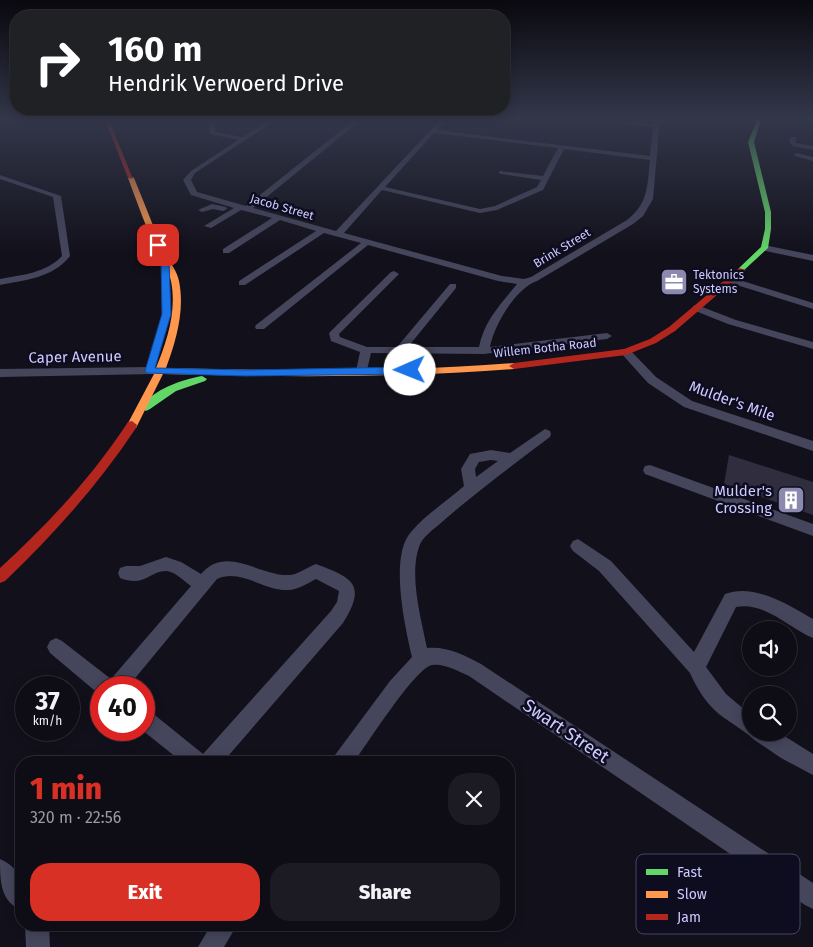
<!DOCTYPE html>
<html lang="en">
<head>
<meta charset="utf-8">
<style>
  body { margin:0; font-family:"Fira Sans",sans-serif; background:#1c1a22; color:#f1f3f6; height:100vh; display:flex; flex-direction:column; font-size:19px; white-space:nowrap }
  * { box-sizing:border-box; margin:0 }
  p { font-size:16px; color:#9b9ba0 }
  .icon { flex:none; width:28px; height:28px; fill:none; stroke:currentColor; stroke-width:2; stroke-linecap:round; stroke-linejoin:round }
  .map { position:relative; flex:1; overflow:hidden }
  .details { position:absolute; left:15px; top:756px; width:500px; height:175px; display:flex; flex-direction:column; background:#0e0c14; border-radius:20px; box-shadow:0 2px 12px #0003,0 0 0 1px #2e2c34 }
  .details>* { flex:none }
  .guide { position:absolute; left:10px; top:10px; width:500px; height:105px; border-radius:20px; box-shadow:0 2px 12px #0003,0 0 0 1px #2e2c34; background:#202124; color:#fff; overflow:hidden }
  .buttons { position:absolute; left:742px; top:621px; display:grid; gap:10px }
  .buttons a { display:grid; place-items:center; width:55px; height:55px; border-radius:50%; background:#0e0c14; box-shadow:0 2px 12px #0003,0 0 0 1px #2e2c34; font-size:25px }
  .speed { position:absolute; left:15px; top:676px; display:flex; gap:10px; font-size:25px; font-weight:700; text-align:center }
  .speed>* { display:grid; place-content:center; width:65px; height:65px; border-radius:50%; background:#0e0c14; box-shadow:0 2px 12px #0003,0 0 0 1px #2e2c34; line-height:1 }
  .speed small { font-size:12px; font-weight:400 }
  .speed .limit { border:8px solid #d22; background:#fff; color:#111 }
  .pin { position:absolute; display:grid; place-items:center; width:42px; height:42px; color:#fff; margin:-21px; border-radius:10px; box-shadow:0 2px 8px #0006 }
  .me { position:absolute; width:55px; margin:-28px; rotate:269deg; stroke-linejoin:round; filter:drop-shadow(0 0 4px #0008) }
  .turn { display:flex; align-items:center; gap:18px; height:105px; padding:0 15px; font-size:22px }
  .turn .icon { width:65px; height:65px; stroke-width:2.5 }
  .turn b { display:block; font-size:35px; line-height:42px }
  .round { display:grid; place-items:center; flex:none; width:52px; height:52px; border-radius:20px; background:#1c1a22 }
  .summary { display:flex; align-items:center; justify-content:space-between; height:85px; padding:0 15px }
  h1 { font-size:30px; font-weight:800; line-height:38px; color:#d93025 }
  .action { display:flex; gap:10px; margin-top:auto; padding:10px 15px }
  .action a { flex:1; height:58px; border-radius:20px; background:#d93025; color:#fff; font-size:20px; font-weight:800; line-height:58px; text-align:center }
  .action a+a { background:#1c1a22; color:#f1f3f6 }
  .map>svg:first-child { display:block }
</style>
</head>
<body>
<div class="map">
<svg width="813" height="947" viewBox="0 0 813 947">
  <rect width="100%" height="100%" fill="#12101b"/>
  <path fill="#302d3e" d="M729,455L813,482V515L724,484Z"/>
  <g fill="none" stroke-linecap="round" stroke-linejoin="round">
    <g fill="#45455c" fill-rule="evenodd">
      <path d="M206,120H212L215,124V132L243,137L269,120H276L195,173L191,180L197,192L246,206L354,120H361L253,208L336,231L440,120H446L437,130L650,156L653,127L597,120L654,124V120H660L653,199L643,216L633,224L537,281C516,288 494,325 490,347L607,333L612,336L607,339L484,354L371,353L366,374H358L356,371L360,352L331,341L329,333L391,272L394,271L399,274L339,334L340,337L367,347H397L450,284H456V288L408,347H479C484,321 501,304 517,284L498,281L368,245L264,329H256L255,327L256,325L361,243L324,233L245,285H239V281L316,231L280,220L229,253H223V249L272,218L241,210L211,228L204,226L234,208L191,195L183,180L191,171L238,140L210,134L209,124ZM434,133L558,148L543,176L499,171V173L501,174L541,180L537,187L495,206L480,209L385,187ZM564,149L650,160C647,185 649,203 627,220L531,277L524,279L502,276L344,233L382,190L480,213L497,210L543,190Z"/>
      <path d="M791,137H797L795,142L797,143L813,146V150L793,146L789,142Z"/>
      <path d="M797,153L813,157V161L795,156L794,155Z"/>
      <path d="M0,175L61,196L70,256C53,278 25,280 0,285V279C22,275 46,273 62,256L53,197L0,179Z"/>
      <path d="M212,204L226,207L227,209L223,211L213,209L202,212L198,210Z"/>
      <path d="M764,245L813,255V261L761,250V246Z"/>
      <path d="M730,277L813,303V309L727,282L725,280Z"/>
      <path d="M697,305L736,320L813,342V349L728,324L693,310V306Z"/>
      <path d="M626,349L630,350L656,377L692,401L813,441V451L684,407L648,383L620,352Z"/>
      <path d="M150,367L154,368L156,371L154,374L0,377V369Z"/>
      <path d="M545,429L550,431L551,434L550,437C513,465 476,492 442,522C434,529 422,537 419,547C409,575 421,619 427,648C447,646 464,655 481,664L813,883V909L805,905L469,676C458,671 444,663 432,665C415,668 366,746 354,762H332L335,755L390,681L412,657C405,627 389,556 411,532C425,515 447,501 464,486L461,469L470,454L491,450L510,453ZM491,460L498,461L476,477L475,469L479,462Z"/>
      <path d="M650,465L813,524V536L645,474L643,470L645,466Z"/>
      <path d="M578,539L611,561L694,652L725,594C755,583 788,605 813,619V638C789,628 764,601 736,607L706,667L726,694L751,715V732H778L813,754V775L781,758L753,739C752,736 725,719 719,714C706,703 697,689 690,673L599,571L573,551L570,546L573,541Z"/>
      <path d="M166,557L181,562L201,574C226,545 258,575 287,575C297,576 307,567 316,564C353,578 367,584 343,623L223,762H182L142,730L144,709L151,712L203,754L331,611L337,602L339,591L316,579C308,583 298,590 288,590C263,591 241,568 217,579L127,688H101L100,695L50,653L47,647L50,641L56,638L62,641L111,679L191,586C184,581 175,572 167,571C150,570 145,588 120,578L118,573L120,568L126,566H140Z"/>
      <path d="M0,859C24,869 21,888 21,910C0,901 0,880 0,859Z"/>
      <path d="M25,925H49L50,947H26Z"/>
      <path d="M211,925H237L224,947H198Z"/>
    </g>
    <g fill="#63d668" fill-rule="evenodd">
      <path d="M757,120H761L754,142L771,212V229L768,248L742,272H739V268L761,247L765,229V212L748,142Z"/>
      <path d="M202,376L207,379L205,381L176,391L150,409L146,411L141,407C154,389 181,380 202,376Z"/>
    </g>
    <path fill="#ff974d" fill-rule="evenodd" d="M131,176L134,178C144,202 153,226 163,250C168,260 177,270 179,281C185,311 176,341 166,368C281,371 398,372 514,363L519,366L514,369C398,378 280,377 163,374L136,428H128L127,425L154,374L147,373L145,371L150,368H156C167,341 177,311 171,281C169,271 160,261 156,250C146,227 137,202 128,178Z"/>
    <g fill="#b3261e" fill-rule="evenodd">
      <path d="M105,120H109L133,179L128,178Z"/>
      <path d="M739,268L746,270L675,331L656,343L626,355L514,369L509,366L514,363L624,349L650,339L669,327Z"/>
      <path d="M132,421L137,425L136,428C98,485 54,534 5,581L0,583V568C48,524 92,477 128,422Z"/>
    </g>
  </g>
  <linearGradient id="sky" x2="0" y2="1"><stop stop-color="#0a090f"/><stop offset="0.47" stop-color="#33374a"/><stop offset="1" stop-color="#33374a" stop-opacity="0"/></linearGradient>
  <rect width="813" height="253" fill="url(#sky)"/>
  <path fill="#1a73e8" stroke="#114b97" d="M155,243H160L169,262L171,314L155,368L246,370L410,367L415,370L410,374L246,376L146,373L145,371L162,314L161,262Z"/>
  <defs>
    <g id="office-square" transform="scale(1.4375)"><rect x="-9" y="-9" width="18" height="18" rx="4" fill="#8c89af" stroke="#0e0c1f"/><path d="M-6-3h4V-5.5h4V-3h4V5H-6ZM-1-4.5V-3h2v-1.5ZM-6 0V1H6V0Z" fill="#fff"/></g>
    <g id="building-square" transform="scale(1.4375)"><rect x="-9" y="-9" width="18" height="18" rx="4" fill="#8c89af" stroke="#0e0c1f"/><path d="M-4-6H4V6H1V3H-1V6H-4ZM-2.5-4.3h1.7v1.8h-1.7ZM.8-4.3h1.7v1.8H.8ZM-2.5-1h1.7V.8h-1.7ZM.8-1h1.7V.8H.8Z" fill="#fff"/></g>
  </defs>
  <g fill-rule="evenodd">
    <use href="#office-square" x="674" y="282"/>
    <use href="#building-square" x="791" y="500"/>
  </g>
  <g text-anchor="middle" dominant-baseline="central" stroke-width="5" stroke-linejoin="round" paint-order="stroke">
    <g font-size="12" fill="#cdcaff" stroke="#0e0c1f">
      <text transform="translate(282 207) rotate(16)">Jacob Street</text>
      <text transform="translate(562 248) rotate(-31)">Brink Street</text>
      <text transform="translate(545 348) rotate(-6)">Willem Botha Road</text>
    </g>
    <g font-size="12" fill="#cdcaff" stroke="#0e0c1f" text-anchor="start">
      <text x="693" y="275">Tektonics<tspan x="693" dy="14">Systems</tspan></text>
    </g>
    <g font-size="15" fill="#cdcaff" stroke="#0e0c1f">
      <text transform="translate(75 357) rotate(-1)">Caper Avenue</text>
      <text transform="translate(732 401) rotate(20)">Mulder's Mile</text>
    </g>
    <g font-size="15" fill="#cdcaff" stroke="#0e0c1f" text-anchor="end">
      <text x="772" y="491">Mulder's<tspan x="772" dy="17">Crossing</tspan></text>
    </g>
    <g font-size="18" fill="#cdcaff" stroke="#0e0c1f">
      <text transform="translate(566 731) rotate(34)">Swart Street</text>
    </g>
  </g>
  <rect x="636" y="854" width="164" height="80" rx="8" fill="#0e0c1f" stroke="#474562" stroke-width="1"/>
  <rect x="646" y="869" width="22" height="6" fill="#63d668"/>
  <rect x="646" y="891" width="22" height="7" fill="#ff974d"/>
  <rect x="646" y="914" width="22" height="6" fill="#b3261e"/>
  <g font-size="14" fill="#cdcaff">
    <text x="677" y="877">Fast</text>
    <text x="677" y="899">Slow</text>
    <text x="677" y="922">Jam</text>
  </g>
</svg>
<div class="buttons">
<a><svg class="icon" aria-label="sound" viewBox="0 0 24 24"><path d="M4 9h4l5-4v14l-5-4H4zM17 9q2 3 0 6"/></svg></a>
<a><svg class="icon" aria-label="search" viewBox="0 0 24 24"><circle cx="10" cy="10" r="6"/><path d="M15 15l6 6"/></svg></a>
</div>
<div class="speed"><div>37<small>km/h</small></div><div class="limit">40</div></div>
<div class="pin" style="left:158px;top:245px;background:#d93025"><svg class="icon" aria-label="arrive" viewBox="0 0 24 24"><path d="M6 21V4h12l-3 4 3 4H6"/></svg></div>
<svg class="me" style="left:410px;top:370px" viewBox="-20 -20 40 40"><circle r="19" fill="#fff"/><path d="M0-13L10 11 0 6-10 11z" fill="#1a73e8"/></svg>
<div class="guide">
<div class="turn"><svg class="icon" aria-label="right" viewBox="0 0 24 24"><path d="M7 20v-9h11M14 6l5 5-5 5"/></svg><div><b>160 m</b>Hendrik Verwoerd Drive</div></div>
</div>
<section class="details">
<div class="summary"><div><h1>1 min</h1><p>320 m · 22:56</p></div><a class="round"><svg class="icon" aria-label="close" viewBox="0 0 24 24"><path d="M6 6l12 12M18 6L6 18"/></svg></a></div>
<div class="action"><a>Exit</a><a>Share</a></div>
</section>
</div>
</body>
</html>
